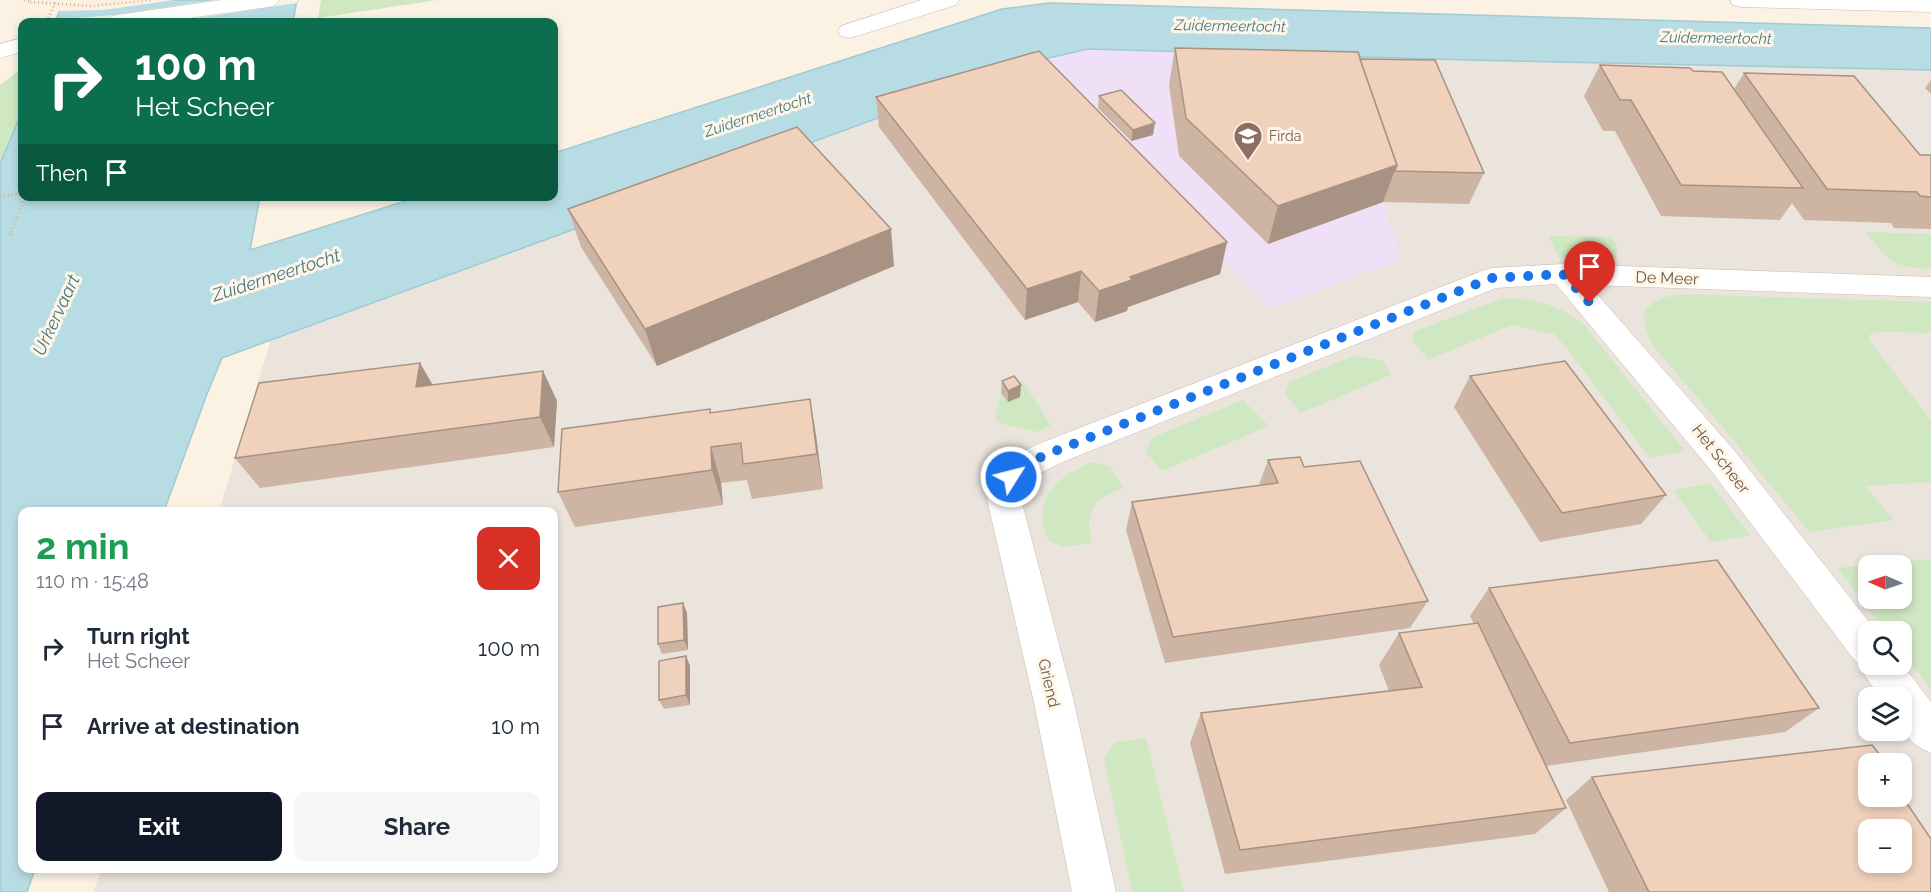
<!DOCTYPE html>
<html lang="en">
<head>
<meta charset="utf-8">
<style>
  body { margin:0; font-family:Raleway,sans-serif; background:#f6f6f7; color:#1f2937; height:100vh; display:flex; flex-direction:column; font-size:22px; white-space:nowrap }
  * { box-sizing:border-box; margin:0 }
  p { font-size:20px; color:#747a83 }
  .icon { flex:none; width:33px; height:33px; fill:none; stroke:currentColor; stroke-width:2; stroke-linecap:round; stroke-linejoin:round }
  .map { position:relative; flex:1; overflow:hidden }
  .panel { position:absolute; left:18px; top:507px; width:540px; height:366px; display:flex; flex-direction:column; background:#fff; border-radius:12px; box-shadow:0 3px 9px #0003 }
  .panel>* { flex:none }
  .banner { position:absolute; left:18px; top:18px; width:540px; height:183px; border-radius:12px; box-shadow:0 3px 9px #0003; background:#0b6e4f; color:#fff; overflow:hidden }
  .needle { width:39px; rotate:272deg }
  .tools { position:absolute; left:1858px; top:555px; display:grid; gap:12px }
  .tools a { display:grid; place-items:center; width:54px; height:54px; border-radius:12px; background:#fff; box-shadow:0 3px 9px #0003; font-size:30px }
  .pin { position:absolute; display:grid; place-items:center; width:51px; height:51px; color:#fff; margin:-62px -26px; border-radius:50% 50% 50% 0; rotate:-45deg; box-shadow:0 0 6px #0007 }
  .pin .icon { rotate:45deg }
  .me { position:absolute; width:66px; margin:-33px; rotate:54deg; stroke-linejoin:round; filter:drop-shadow(0 0 4px #0008) }
  .turn { display:flex; align-items:center; gap:21px; height:126px; padding:0 18px; font-size:27px }
  .turn .icon { width:78px; height:78px; stroke-width:2.5 }
  .turn b { display:block; font-size:42px; line-height:51px }
  .then { display:flex; align-items:center; height:57px; padding:0 18px; background:#0003; gap:12px; font-size:22px }
  .round { display:grid; place-items:center; flex:none; width:63px; height:63px; border-radius:12px; background:#f6f6f7 }
  .headline { display:flex; align-items:center; justify-content:space-between; height:102px; padding:0 18px }
  h1 { font-size:36px; font-weight:700; line-height:45px; color:#1e9e55 }
  .action { display:flex; gap:12px; margin-top:auto; padding:12px 18px }
  .action a { flex:1; height:69px; border-radius:12px; background:#111827; color:#fff; font-size:24px; font-weight:700; line-height:69px; text-align:center }
  .action a+a { background:#f6f6f7; color:#1f2937 }
  ul { padding:0; list-style:none }
  li { display:flex; align-items:center; gap:18px; height:78px; padding:0 18px }
  li div { flex:1 }
  li b { display:block; font-size:22px }
  li em { font-style:normal }
  .map>svg:first-child { display:block }
</style>
</head>
<body>
<div class="map">
<svg width="1931" height="892" viewBox="0 0 1931 892">
  <rect width="100%" height="100%" fill="#fbf2e3"/>
  <path fill="#eae4dd" fill-rule="evenodd" d="M1057,26L1931,48V892H93L102,869L554,868V512L219,511L269,346L286,273L554,196ZM1869,566H1902V598H1869ZM1869,632H1902V664H1869ZM1869,698H1902V730H1869ZM1869,764H1902V796H1869ZM1869,830H1902V862H1869Z"/>
  <path fill="#efe0f7" d="M1088,49L1334,55L1402,259L1270,309L1031,62Z"/>
  <g fill="#d0e8c2" fill-rule="evenodd">
    <path d="M321,0H437L318,18Z"/>
    <path d="M22,68V112L0,164V85Z"/>
    <path d="M1866,232L1931,234V269C1893,268 1888,261 1866,232Z"/>
    <path d="M1549,236L1612,237L1617,247L1616,259L1558,257Z"/>
    <path d="M1679,294L1931,302V333L1877,332L1869,335L1870,341L1931,420V482L1865,486L1894,520L1809,532L1730,436L1653,346C1636,313 1643,301 1679,294Z"/>
    <path d="M1503,298C1533,298 1562,305 1585,326L1685,451L1650,458L1556,335L1512,325L1428,360L1413,341V332Z"/>
    <path d="M1355,355L1383,361L1391,375L1301,413L1285,394L1289,382Z"/>
    <path d="M1023,382L1051,425L1037,432L999,423L995,417L1003,388Z"/>
    <path d="M1243,400L1269,426L1162,471L1146,452L1151,438Z"/>
    <path d="M1092,462L1110,466L1124,488C1094,498 1084,511 1092,543L1063,547L1048,540C1031,498 1057,477 1092,462Z"/>
    <path d="M1710,483L1750,535L1711,542L1673,490Z"/>
    <path d="M1929,559L1931,562V689L1902,651V632L1886,631L1837,568ZM1869,566H1902V598H1869Z"/>
    <path d="M1146,738L1184,892H1132L1104,759L1115,742Z"/>
  </g>
  <g fill="#b8dce3" stroke="#9fcbd5" stroke-width="1.5">
    <path d="M64,0H297L293,22H55Z"/>
    <path d="M1049,3L1931,28V70L1469,60L1088,49L1031,62L222,358L207,394L164,511L22,512V868L35,869L27,892H0V164L22,112V196L260,197L250,250L418,197L554,196V153L1002,9Z"/>
  </g>
  <g fill="#fbf2e3">
    <path d="M61,0H174L104,10L57,11Z"/>
    <path d="M214,0H297V3L171,22H52L53,20L114,15Z"/>
  </g>
  <g fill="none" stroke-linecap="round" stroke-linejoin="round">
    <g stroke="#ccbaaa" stroke-width="1">
      <g id="minor">
        <path d="M921,0H959L956,5L857,36L849,38L841,36L838,31L841,26Z"/>
        <path d="M1730,0H1931V12L1741,7L1733,5Z"/>
        <path d="M1563,264L1931,277V297L1589,285L1733,449L1877,632H1869V664H1902L1931,702V753C1901,741 1902,726 1902,698H1881L1865,676L1860,664L1856,662L1709,468L1556,284L1496,288L1065,461L1040,473L1023,487L1021,499L1073,698L1116,892H1072L1033,698L987,499C991,467 1014,455 1041,443L1482,271L1492,268Z"/>
      </g>
    </g>
    <g stroke="#d0bcaa" stroke-width="1">
      <g id="secondary">
        <path d="M222,0H279L276,5L268,7L160,22H106L109,17L117,15Z"/>
        <path d="M22,38V52L0,58V44Z"/>
      </g>
    </g>
    <g stroke="#d4b59f" stroke-width="3" stroke-dasharray="1 3" stroke-linecap="butt">
      <path d="M24,0L30,2"/>
      <path d="M47,22L56,0"/>
      <path d="M0,197L22,193"/>
      <path d="M11,232L25,196"/>
    </g>
    <path stroke="#d4b59f" stroke-width="4" stroke-dasharray="1.5 4.5" stroke-linecap="butt" d="M10,235L12,231"/>
    <use href="#minor" fill="#fff" fill-rule="evenodd"/>
    <use href="#secondary" fill="#fff" fill-rule="evenodd"/>
    <path stroke="#d4b59f" stroke-width="3" stroke-dasharray="1 3" stroke-linecap="butt" d="M30,2L91,6L152,0"/>
  </g>
  <g fill="#ceb4a2">
    <path d="M1175,48L1360,59L1484,173L1469,204L1383,202L1268,244L1179,156L1169,85Z"/>
    <path d="M1600,65L1693,71L1734,89L1744,73L1920,155H1931V229L1894,228L1891,223L1804,220L1792,203L1780,220L1661,216L1615,131H1603L1584,96Z"/>
    <path d="M1931,80V94L1925,88Z"/>
    <path d="M1099,96L1153,135L1131,141L1098,108Z"/>
    <path d="M876,97L1227,242L1220,274L1128,307L1127,311L1095,322L1078,302L1025,320L879,127Z"/>
    <path d="M568,209L894,266L657,366L581,247Z"/>
    <path d="M420,363L433,385L543,371L557,401L554,447L260,488L235,458Z"/>
    <path d="M1470,376L1666,495L1641,524L1540,542L1454,407Z"/>
    <path d="M1002,381L1020,397L1008,402L1001,393Z"/>
    <path d="M710,409L711,412L816,435L823,489L752,499L747,480L721,483L723,505L575,527L558,492Z"/>
    <path d="M1268,460L1304,467L1428,601L1410,628L1165,663L1126,530L1132,502L1259,485Z"/>
    <path d="M1489,588L1819,708L1785,732L1546,766L1566,808L1535,834L1225,874L1190,743L1201,713L1389,691L1379,665L1399,633L1474,624L1470,616Z"/>
    <path d="M687,613L688,650L662,654L658,644Z"/>
    <path d="M686,656L690,666V705L664,709L659,700Z"/>
    <path d="M1872,745L1880,755L1876,757L1931,892H1609L1566,800L1592,777Z"/>
  </g>
  <g fill="#a79284">
    <path d="M1155,123L1153,135L1131,141L1133,130Z"/>
    <path d="M1397,165L1383,202L1268,244L1278,206Z"/>
    <path d="M891,229L894,266L657,366L645,329Z"/>
    <path d="M1227,242L1220,274L1128,307L1127,311L1095,322L1099,291L1130,277Z"/>
    <path d="M1081,271L1078,302L1025,320L1027,289Z"/>
    <path d="M420,363L437,393L416,387Z"/>
    <path d="M543,371L557,401L554,447L540,417Z"/>
    <path d="M1021,385L1020,397L1008,402V391Z"/>
    <path d="M810,399L816,435L823,489L817,454Z"/>
    <path d="M711,447L721,483L723,505L712,470Z"/>
    <path d="M683,603L687,613L688,650L684,640Z"/>
    <path d="M686,656L690,666V705L686,695Z"/>
  </g>
  <g fill="#efd1bc" stroke="#a79284" stroke-width="1.5" fill-rule="evenodd">
    <path d="M1175,48L1358,52L1397,165L1278,206L1186,118Z"/>
    <path d="M1039,51L1227,242L1130,277L1132,280L1099,291L1081,271L1027,289L876,97Z"/>
    <path d="M1360,59L1435,60L1484,173L1395,171L1397,165Z"/>
    <path d="M1600,65L1690,68L1693,71L1722,72L1803,188L1681,185L1631,100H1620Z"/>
    <path d="M1744,73L1854,76L1920,155H1931V197L1920,196L1917,192L1827,189Z"/>
    <path d="M1121,90L1155,123L1133,130L1099,96Z"/>
    <path d="M797,127L891,229L645,329L568,209Z"/>
    <path d="M1565,361L1666,495L1562,513L1470,376Z"/>
    <path d="M420,363L416,387L543,371L540,417L235,458L259,383Z"/>
    <path d="M1014,376L1021,385L1008,391L1002,381Z"/>
    <path d="M810,399L817,454L743,464L741,443L711,447L712,470L558,492L562,429L710,409V413Z"/>
    <path d="M1300,457L1304,467L1360,461L1428,601L1173,637L1132,502L1278,483L1268,460Z"/>
    <path d="M1717,560L1819,708L1570,743L1489,588Z"/>
    <path d="M683,603L684,640L658,644V607Z"/>
    <path d="M1478,623L1566,808L1240,850L1201,713L1422,687L1399,633Z"/>
    <path d="M686,656V695L659,700V661Z"/>
    <path d="M1872,745L1880,755H1875L1880,764H1869V796H1902L1931,839V892H1649L1592,777ZM1869,830H1902V862H1869Z"/>
  </g>
  <g fill="none" stroke-linecap="round" stroke-linejoin="round">
    <path stroke="#1a73e8" stroke-width="10" stroke-dasharray="0 18" d="M1011,477L1027,463L1053,452L1492,278L1563,274L1590,303"/>
  </g>
  <defs>
    <g id="university-pin" transform="scale(1.5)"><path d="M0 17L-7.5 6A9.5 9.5 0 1 1 7.5 6Z" fill="#8d6e63" stroke="#fef6e8"/><path d="M0-5L7-2L0 1L-7-2ZM-4 1L0 2.5L4 1V4Q0 6-4 4Z" fill="#fff"/></g>
  </defs>
  <g fill-rule="evenodd">
    <use href="#university-pin" x="1248" y="136"/>
  </g>
  <g text-anchor="middle" dominant-baseline="central" stroke-width="6" stroke-linejoin="round" paint-order="stroke">
    <g font-size="14" fill="#785e54" stroke="#fef6e8" text-anchor="start">
      <text x="1269" y="136">Firda</text>
    </g>
    <g font-size="15" font-style="italic" fill="#457984" stroke="#fef6e8">
      <text transform="translate(1230 26) rotate(1)">Zuidermeertocht</text>
      <text transform="translate(1716 38) rotate(1)">Zuidermeertocht</text>
      <text transform="translate(758 115) rotate(-18)">Zuidermeertocht</text>
    </g>
    <g font-size="16" fill="#72594a" stroke="#fef6e8">
      <text transform="translate(1667 278) rotate(2)">De Meer</text>
      <text transform="translate(1721 459) rotate(52)">Het Scheer</text>
      <text transform="translate(1049 683) rotate(77)">Griend</text>
    </g>
    <g font-size="18" font-style="italic" fill="#457984" stroke="#fef6e8">
      <text transform="translate(276 275) rotate(-18)">Zuidermeertocht</text>
      <text transform="translate(56 315) rotate(-65)">Urkervaart</text>
    </g>
  </g>
</svg>
<div class="tools">
<a><svg class="needle" viewBox="-14 -14 28 28"><path d="M0-13l5 13h-10z" fill="#e53935"/><path d="M0 13l5-13h-10z" fill="#747a83"/></svg></a>
<a><svg class="icon" aria-label="search" viewBox="0 0 24 24"><circle cx="10" cy="10" r="6"/><path d="M15 15l6 6"/></svg></a>
<a><svg class="icon" aria-label="layers" viewBox="0 0 24 24"><path d="M12 4l9 5-9 5-9-5zM3 14l9 5 9-5"/></svg></a>
<a>+</a>
<a>−</a>
</div>
<div class="pin" style="left:1590px;top:303px;background:#d93025"><svg class="icon" aria-label="arrive" viewBox="0 0 24 24"><path d="M6 21V4h12l-3 4 3 4H6"/></svg></div>
<svg class="me" style="left:1011px;top:477px" viewBox="-20 -20 40 40"><circle r="17" fill="#1a73e8" stroke="#fff" stroke-width="3"/><path d="M0-11L8 9 0 5-8 9z" fill="#fff"/></svg>
<div class="banner">
<div class="turn"><svg class="icon" aria-label="right" viewBox="0 0 24 24"><path d="M7 20v-9h11M14 6l5 5-5 5"/></svg><div><b>100 m</b>Het Scheer</div></div>
<div class="then">Then<svg class="icon" aria-label="arrive" viewBox="0 0 24 24"><path d="M6 21V4h12l-3 4 3 4H6"/></svg></div>
</div>
<section class="panel">
<div class="headline"><div><h1>2 min</h1><p>110 m · 15:48</p></div><a class="round" style="background:#d93025;color:#fff"><svg class="icon" aria-label="close" viewBox="0 0 24 24"><path d="M6 6l12 12M18 6L6 18"/></svg></a></div>
<ul>
<li><svg class="icon" aria-label="right" viewBox="0 0 24 24"><path d="M7 20v-9h11M14 6l5 5-5 5"/></svg><div><b>Turn right</b><p>Het Scheer</p></div><em>100 m</em></li>
<li><svg class="icon" aria-label="arrive" viewBox="0 0 24 24"><path d="M6 21V4h12l-3 4 3 4H6"/></svg><div><b>Arrive at destination</b></div><em>10 m</em></li>
</ul>
<div class="action"><a>Exit</a><a>Share</a></div>
</section>
</div>
</body>
</html>
